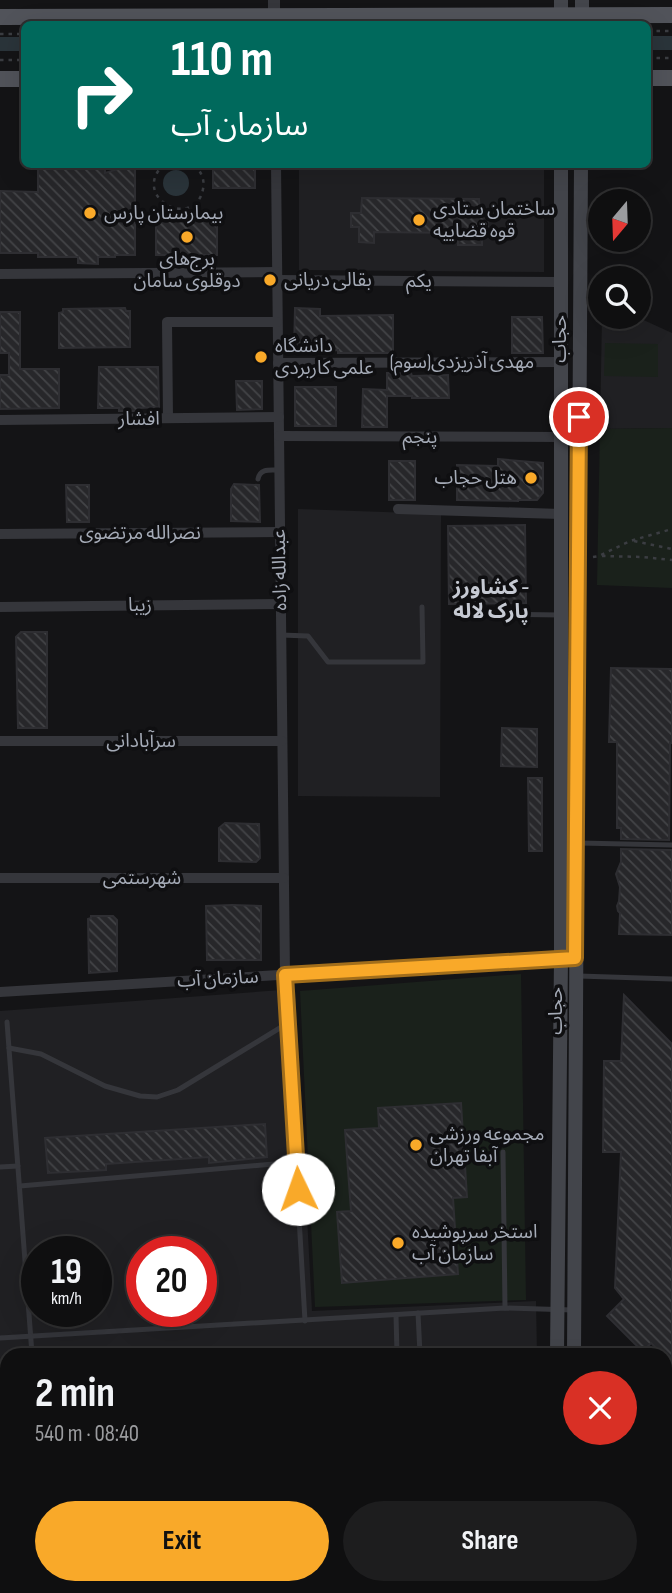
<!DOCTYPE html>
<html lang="en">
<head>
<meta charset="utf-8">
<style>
  body { margin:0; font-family:"Sofia Sans Condensed","Noto Sans Arabic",sans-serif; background:#1d1d1e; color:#f1f3f6; height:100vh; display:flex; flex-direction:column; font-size:26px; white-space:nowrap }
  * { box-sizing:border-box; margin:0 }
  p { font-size:23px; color:#9b9c9f }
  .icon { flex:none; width:38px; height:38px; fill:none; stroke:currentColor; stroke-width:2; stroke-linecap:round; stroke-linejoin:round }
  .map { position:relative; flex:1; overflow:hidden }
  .sheet { position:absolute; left:0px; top:1348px; width:672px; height:247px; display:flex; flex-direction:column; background:#0f0f10; border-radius:21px 21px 0 0; box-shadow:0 7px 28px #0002,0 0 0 2px #2f2f30 }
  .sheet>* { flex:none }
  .guide { position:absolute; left:21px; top:21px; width:630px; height:147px; border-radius:10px; box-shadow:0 7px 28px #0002,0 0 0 2px #2f2f30; background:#00695c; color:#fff; overflow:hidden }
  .needle { width:46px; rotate:199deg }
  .fabs { position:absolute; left:588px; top:189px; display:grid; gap:14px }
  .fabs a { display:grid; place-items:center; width:63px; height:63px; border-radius:50%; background:#0f0f10; box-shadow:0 7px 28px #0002,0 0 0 2px #2f2f30; font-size:35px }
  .speed { position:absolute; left:21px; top:1236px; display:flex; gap:14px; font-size:35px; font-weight:700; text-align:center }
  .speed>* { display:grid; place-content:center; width:91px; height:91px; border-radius:50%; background:#0f0f10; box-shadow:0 7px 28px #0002,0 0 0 2px #2f2f30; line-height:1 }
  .speed small { font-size:18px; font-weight:400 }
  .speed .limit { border:10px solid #d22; background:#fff; color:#111 }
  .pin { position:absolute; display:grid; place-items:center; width:60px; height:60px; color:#fff; margin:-30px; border:4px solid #fff; border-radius:50%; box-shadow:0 2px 7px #0007 }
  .me { position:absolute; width:77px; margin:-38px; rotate:357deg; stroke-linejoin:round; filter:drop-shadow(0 0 5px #0008) }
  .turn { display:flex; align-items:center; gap:24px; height:147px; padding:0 35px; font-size:32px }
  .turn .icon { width:91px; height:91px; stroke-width:2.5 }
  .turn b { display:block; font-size:49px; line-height:60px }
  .round { display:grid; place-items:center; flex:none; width:74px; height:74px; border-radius:37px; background:#1d1d1e }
  .headline { display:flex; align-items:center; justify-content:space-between; height:119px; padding:0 35px }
  h1 { font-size:42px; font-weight:700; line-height:52px }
  .button { display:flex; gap:14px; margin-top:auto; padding:14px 35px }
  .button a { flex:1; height:80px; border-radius:42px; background:#f9a929; color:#111; font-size:28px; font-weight:700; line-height:80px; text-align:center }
  .button a+a { background:#1d1d1e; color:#f1f3f6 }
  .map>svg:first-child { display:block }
</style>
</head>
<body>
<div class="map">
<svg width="672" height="1593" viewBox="0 0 672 1593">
  <defs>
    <pattern id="industrial-grid" width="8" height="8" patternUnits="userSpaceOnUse" patternTransform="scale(1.75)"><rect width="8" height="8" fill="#202023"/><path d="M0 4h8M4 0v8" fill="none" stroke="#3d3e41"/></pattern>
    <pattern id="building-back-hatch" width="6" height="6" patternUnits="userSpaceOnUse" patternTransform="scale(1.75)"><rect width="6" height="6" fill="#27272a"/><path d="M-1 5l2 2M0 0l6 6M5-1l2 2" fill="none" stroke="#434447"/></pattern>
  </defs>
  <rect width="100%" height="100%" fill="#141416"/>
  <g fill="#202023" fill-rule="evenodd">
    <path d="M299,165H544V272L299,270Z"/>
    <path d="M602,317H637L672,333V428L600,429Z"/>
    <path d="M298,509L441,514L440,797L298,796Z"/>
    <path d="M295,989L312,1311L536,1301L537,1354H7V1587H538V1593H0V1011ZM37,1251H96V1311H37ZM142,1251H201V1311H142Z"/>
    <path d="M665,1413H672V1593H600V1587H665Z"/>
  </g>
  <rect fill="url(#industrial-grid)" x="80" y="1587" width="283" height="6"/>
  <g fill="#1a211b">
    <path d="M605,343L658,344V377L604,376Z"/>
    <path d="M672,428V588L597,585L600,429Z"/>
    <path d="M521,974L526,1300L315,1307L300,991Z"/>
  </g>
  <circle fill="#2a343a" cx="176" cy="183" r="13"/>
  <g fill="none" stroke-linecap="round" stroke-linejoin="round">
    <g stroke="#2a343a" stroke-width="14">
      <path d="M648,43H672"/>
      <path d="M0,44H24"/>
    </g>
  </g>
  <g fill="url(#building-back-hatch)" stroke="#2e2e32" stroke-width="2">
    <path d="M38,164L49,167L51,164H56L69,168V164H105V173L135,164V255H115V257H98V264L78,263V257H38V253H0V191L38,192Z"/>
    <rect x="213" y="164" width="42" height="24"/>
    <path d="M362,198L479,199L480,212H488V231H482V245H458V233L374,232V243L359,242V227H351V213H361Z"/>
    <rect x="156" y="219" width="61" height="36"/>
    <path d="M125,308L126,311H130V347L59,348V313L63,312V309Z"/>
    <path d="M295,308L320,309V316L393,315V353H338V350L294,351Z"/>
    <path d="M0,312H20V369H59V408L0,409V375H9V353H0Z"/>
    <path d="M512,317H542L543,353H512Z"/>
    <path d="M99,367H158L159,407L138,408V411H119V408H98Z"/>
    <path d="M387,373H411L412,376L448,375L449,398H412V396H387V427H362L363,389L387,390Z"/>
    <path d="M236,381H262V409L237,410Z"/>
    <rect x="295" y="387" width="41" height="39"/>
    <path d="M498,459L543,463V493L537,500H518V501L457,500V465L498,466Z"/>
    <rect x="389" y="461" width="26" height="39"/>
    <path d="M234,484L259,485L260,522L231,521V489Z"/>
    <path d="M66,485H89V522H67Z"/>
    <path d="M525,525L526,603L449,604L448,526Z"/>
    <path d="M21,632H47V728H18L16,637Z"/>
    <path d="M611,668L672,669V743H670L669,840L621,839V828H617V742H609Z"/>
    <path d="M502,728L537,729V767L501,766Z"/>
    <path d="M528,778H542V851H529Z"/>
    <path d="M225,823L259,824L260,858L256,862L219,861V828Z"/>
    <path d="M621,849L672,850V935L619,934L620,913L618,911L617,906L619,901L620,887L616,874L621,862Z"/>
    <path d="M232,905L261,906V960H207L206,906Z"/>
    <path d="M91,916H113L117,920V971L89,973L88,919L91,918Z"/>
    <path d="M624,995L672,1044V1363L651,1343L643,1352L607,1316L624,1299L615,1288L621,1152H603L604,1061H621Z"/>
    <path d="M461,1103L467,1197L453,1198L458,1274L342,1283L337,1212L351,1211L345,1130L379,1128L378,1108Z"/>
    <path d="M265,1124L267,1157L209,1163V1157L106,1164V1170L48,1173L45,1138Z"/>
  </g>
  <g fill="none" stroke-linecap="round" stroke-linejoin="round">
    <g stroke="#3b3d42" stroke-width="2.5" stroke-dasharray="3.5 5" stroke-linecap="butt">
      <path d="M648,31H672"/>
      <path d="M0,34H24"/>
      <path d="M648,58H672"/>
      <path d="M0,60H24"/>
      <path d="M164,164C129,198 195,231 203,189C205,179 201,171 193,164"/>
      <path d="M634,541L672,549"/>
      <path d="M602,556L643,557L672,560"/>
      <path d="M593,557L599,556L630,541L672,529"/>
    </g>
    <g stroke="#35363b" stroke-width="5">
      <path d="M258,479C260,468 270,470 279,470"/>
      <path d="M489,614L560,615"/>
      <path d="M281,635L308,636L328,662H423L422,607"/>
      <path d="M579,843L672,845"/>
      <path d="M285,975L305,1321"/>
      <path d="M579,976L672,979"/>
      <path d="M7,1022L32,1354"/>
      <path d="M9,1048L41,1054L105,1086L140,1096L157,1097L178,1090L288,1023"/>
      <path d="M503,1152L505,1308"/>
      <path d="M0,1167L18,1166"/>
      <path d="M20,1186L296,1162"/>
      <path d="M418,1313L420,1354"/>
      <path d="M396,1315L397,1354"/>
      <path d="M0,1338L505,1308L573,1310"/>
      <path d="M0,1463H7"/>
      <path d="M0,1531L7,1530"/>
      <path d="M0,1558H7"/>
      <path d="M50,1587V1593"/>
      <path d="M377,1587V1589"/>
    </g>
    <g stroke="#35363b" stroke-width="10">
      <path d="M276,164L285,975"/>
      <path d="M0,274L277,272"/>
      <path d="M277,280L561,282"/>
      <path d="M278,363L561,362"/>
      <path d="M168,418L167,322H277"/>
      <path d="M0,420L279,417"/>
      <path d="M279,436L561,437"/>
      <path d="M398,509L561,514"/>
      <path d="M0,534L280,532"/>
      <path d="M0,607L281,604"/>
      <path d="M0,741H282"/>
      <path d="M0,878H284"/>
      <path d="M0,992L561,958"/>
    </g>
    <path stroke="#35363b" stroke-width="12" d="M274,16V0"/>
    <g stroke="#43454b" stroke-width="14">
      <path d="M582,0V15"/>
      <path d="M561,15V0"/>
      <path d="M557,1354L561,958V164"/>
      <path d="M574,1354L581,164"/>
      <path d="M555,1593V1587"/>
      <path d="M573,1593V1587"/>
    </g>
    <g stroke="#51535a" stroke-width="16">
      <path d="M0,17L672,15"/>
      <path d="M648,78H672"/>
      <path d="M0,79H24"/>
    </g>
  </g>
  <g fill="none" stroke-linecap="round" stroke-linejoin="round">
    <g stroke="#a26e1b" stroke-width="18">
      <path id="route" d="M298,1189L285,975L575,958L579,417"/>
    </g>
    <use href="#route" stroke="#f9a929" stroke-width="12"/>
  </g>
  <g fill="#f9a929" stroke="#0f0f11" stroke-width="2.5">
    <circle cx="90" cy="213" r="7"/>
    <circle cx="419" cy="220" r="7"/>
    <circle cx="187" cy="237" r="7"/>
    <circle cx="270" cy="280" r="7"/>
    <circle cx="261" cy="357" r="7"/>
    <circle cx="531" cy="478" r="7"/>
    <circle cx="416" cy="1145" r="7"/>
    <circle cx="398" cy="1243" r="7"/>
  </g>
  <g text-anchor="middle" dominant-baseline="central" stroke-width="7" stroke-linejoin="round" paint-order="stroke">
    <g font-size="19" fill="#a5abb7" stroke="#0f0f11" text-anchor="start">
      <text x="433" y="209">ساختمان ستادی<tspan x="433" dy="22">قوه قضاییه</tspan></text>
      <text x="104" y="213">بیمارستان پارس</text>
      <text x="187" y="259" text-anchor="middle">برج‌های<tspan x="187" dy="22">دوقلوی سامان</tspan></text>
      <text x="284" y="280">بقالی دریانی</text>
      <text x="275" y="346">دانشگاه<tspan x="275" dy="22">علمی کاربردی</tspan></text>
      <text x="517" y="478" text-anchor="end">هتل حجاب</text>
      <text x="430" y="1134">مجموعه ورزشی<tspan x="430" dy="22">آبفا تهران</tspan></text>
      <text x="412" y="1232">استخر سرپوشیده<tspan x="412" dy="22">سازمان آب</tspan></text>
    </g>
    <g font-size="19" fill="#a5abb7" stroke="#0f0f11">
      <text x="419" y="281">یکم</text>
      <text transform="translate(560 339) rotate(-90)">حجاب</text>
      <text x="462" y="362">مهدی آذریزدی(سوم)</text>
      <text x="139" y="419">افشار</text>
      <text x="420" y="437">پنجم</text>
      <text x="140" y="533">نصرالله مرتضوی</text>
      <text transform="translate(280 570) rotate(-91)">عبدالله زاده</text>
      <text x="140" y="605">زیبا</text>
      <text x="141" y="741">سرآبادانی</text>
      <text x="142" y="878">شهرستمی</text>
      <text transform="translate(218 979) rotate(-3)">سازمان آب</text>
      <text transform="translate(556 1011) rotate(-90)">حجاب</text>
    </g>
    <g font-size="21" font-weight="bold" fill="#c6cad3" stroke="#0f0f11">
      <text x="491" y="587">کشاورز -<tspan x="491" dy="24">پارک لاله</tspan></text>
    </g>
  </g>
</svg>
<div class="fabs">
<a><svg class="needle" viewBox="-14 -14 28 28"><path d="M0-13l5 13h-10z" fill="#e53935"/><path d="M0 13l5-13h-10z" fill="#9b9c9f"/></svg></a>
<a><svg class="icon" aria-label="search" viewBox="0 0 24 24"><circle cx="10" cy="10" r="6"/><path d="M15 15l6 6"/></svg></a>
</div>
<div class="speed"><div>19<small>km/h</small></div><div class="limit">20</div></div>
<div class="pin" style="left:579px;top:417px;background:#d93025"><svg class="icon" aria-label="arrive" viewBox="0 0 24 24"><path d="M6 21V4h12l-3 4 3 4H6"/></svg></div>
<svg class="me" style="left:298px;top:1189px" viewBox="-20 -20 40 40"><circle r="19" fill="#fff"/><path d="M0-13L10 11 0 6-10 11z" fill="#f9a929"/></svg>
<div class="guide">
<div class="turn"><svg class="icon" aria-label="right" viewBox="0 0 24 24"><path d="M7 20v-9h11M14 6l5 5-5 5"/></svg><div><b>110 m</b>سازمان آب</div></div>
</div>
<section class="sheet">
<div class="headline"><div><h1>2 min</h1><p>540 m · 08:40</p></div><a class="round" style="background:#d93025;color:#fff"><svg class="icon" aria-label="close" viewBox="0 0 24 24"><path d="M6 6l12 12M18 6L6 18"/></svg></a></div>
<div class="button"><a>Exit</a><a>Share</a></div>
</section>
</div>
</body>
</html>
